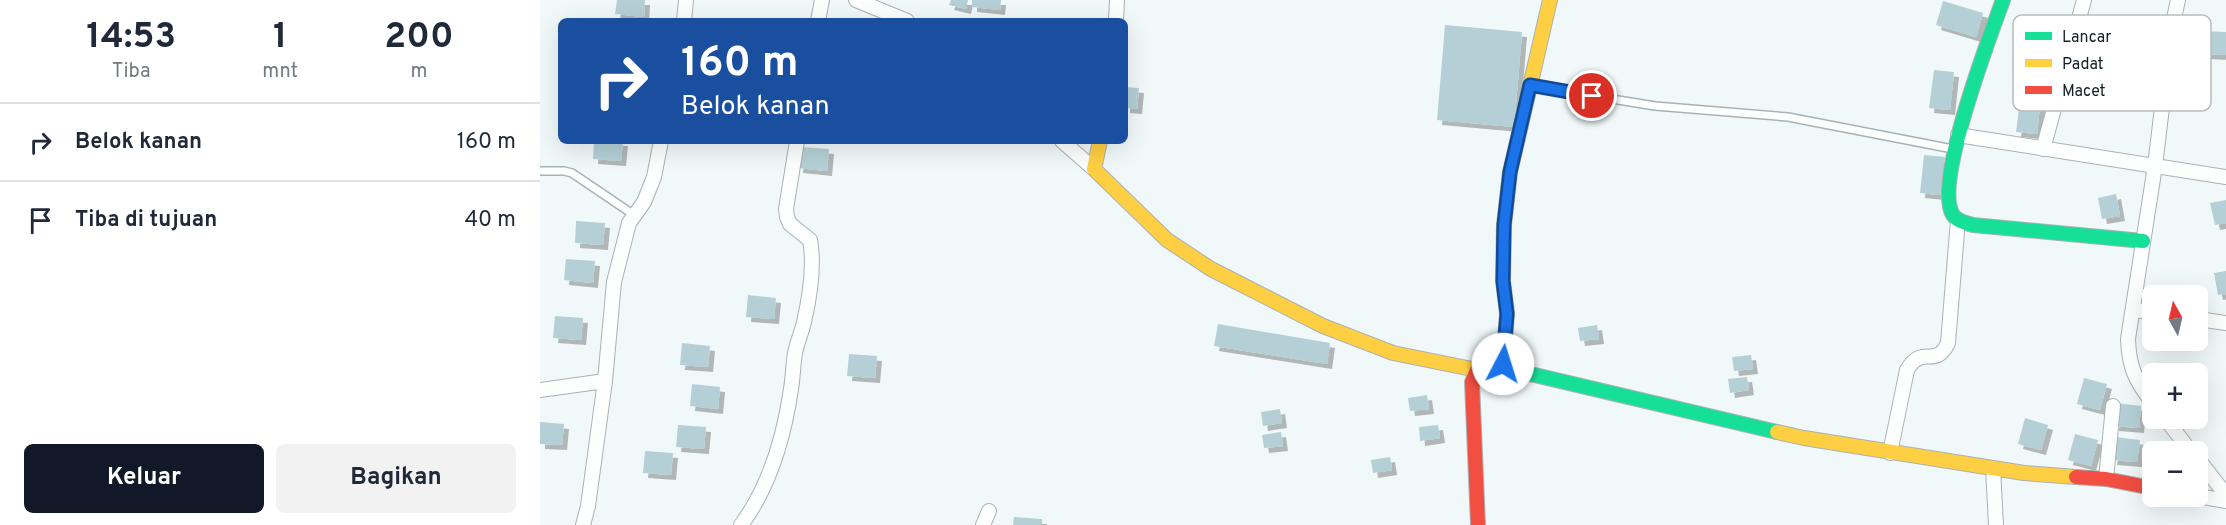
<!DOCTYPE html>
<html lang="id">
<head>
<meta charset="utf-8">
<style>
  body { margin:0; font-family:Overpass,sans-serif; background:#f2f2f3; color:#1f2937; height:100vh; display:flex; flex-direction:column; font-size:22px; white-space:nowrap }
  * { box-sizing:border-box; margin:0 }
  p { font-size:20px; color:#747a83 }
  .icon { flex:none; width:33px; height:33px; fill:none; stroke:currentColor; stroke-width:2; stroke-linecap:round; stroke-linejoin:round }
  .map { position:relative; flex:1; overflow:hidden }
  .details { display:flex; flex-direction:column; background:#fff; width:540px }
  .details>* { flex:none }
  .guide { position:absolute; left:18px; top:18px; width:570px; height:126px; border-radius:9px; box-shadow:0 6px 24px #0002; background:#1a4fa0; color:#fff; overflow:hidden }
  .needle { width:39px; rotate:352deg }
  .buttons { position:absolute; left:1602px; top:285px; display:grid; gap:12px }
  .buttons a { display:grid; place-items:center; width:66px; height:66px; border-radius:9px; background:#fff; box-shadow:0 6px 24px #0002; font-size:30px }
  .pin { position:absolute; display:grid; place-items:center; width:51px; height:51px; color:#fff; margin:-26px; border:3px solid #fff; border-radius:50%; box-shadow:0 2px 6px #0007 }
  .me { position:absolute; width:66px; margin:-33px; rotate:5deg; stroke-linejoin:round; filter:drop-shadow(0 0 4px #0008) }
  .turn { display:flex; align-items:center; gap:21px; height:126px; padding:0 24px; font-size:27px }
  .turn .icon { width:78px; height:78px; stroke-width:2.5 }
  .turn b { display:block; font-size:42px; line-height:51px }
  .eta { display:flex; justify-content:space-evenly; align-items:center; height:102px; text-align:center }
  .eta b { font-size:36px; font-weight:700; line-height:42px }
  .primary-button { display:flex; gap:12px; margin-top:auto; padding:12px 24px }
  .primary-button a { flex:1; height:69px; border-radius:9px; background:#111827; color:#fff; font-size:24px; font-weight:700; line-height:69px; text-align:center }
  .primary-button a+a { background:#f2f2f3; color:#1f2937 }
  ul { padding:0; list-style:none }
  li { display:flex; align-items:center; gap:18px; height:78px; padding:0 24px; border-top:2px solid #e0e1e3 }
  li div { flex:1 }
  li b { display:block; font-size:22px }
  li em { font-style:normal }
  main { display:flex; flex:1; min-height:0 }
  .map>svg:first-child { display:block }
</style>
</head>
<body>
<main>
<section class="details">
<div class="eta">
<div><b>14:53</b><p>Tiba</p></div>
<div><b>1</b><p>mnt</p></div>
<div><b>200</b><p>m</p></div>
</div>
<ul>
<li><svg class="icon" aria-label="right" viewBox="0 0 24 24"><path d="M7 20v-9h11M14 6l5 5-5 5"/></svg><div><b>Belok kanan</b></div><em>160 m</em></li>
<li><svg class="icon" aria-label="arrive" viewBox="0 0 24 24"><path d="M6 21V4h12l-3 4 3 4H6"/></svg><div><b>Tiba di tujuan</b></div><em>40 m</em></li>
</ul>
<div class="primary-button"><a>Keluar</a><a>Bagikan</a></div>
</section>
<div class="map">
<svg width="1686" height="525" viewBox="0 0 1686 525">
  <defs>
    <filter id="shadow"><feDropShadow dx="5" dy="5" stdDeviation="0" flood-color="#0004"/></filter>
  </defs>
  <rect width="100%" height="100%" fill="#f1f8fa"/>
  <g fill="#b4d0d6" filter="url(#shadow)">
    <path d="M77,0H105L104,17L75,14Z"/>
    <path d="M411,0H428L426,9L409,5Z"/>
    <path d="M432,0H461L460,10L432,7Z"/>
    <path d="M1403,1L1443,13L1436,37L1396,25Z"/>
    <path d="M905,25L982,32L974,127L897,120Z"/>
    <path d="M1663,31L1686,32V55L1662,54Z"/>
    <path d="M1394,70L1414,72L1410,110L1389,108Z"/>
    <path d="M585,87L599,88L597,109L585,108Z"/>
    <path d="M1481,94L1501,96L1497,134L1476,132Z"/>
    <path d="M54,141H83L81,161L53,159Z"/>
    <path d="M260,147L289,149L287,171L258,168Z"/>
    <path d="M1384,155L1405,157L1400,195L1380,193Z"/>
    <path d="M1576,194L1580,216L1562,219L1558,198Z"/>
    <path d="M1686,200V223L1675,225L1670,203Z"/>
    <path d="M36,221L65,223L63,245L35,243Z"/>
    <path d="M26,259L55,261L53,283L24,280Z"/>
    <path d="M1686,271V294L1678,295L1674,273Z"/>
    <path d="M208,295L236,298L234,319L206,317Z"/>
    <path d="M15,316L43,318L41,340L13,338Z"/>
    <path d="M678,324L790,343L787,364L674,346Z"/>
    <path d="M1057,325L1059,339L1040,341L1038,328Z"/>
    <path d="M142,343L170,346L168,367L140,365Z"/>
    <path d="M309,354L337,356L335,378L307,376Z"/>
    <path d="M1211,355L1213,369L1194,371L1192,357Z"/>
    <path d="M1207,377L1209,390L1190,393L1188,379Z"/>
    <path d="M1544,378L1567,384L1560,410L1537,404Z"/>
    <path d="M152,384L180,387L178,409L150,406Z"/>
    <path d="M887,395L889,409L870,411L868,398Z"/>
    <path d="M1576,403L1601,406L1599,428L1574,426Z"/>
    <path d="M740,409L742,423L723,426L721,412Z"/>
    <path d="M1485,418L1508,425L1501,450L1478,444Z"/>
    <path d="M0,422L24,424L22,445L0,444Z"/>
    <path d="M138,425L166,427L164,449L136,447Z"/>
    <path d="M898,425L900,438L880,441L879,427Z"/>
    <path d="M741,432L743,446L724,448L722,435Z"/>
    <path d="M1535,434L1558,440L1551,466L1528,460Z"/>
    <path d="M1575,437L1600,440L1597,462L1572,460Z"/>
    <path d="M105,451L133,453L131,475L103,473Z"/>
    <path d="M850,457L852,470L833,473L831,460Z"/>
    <path d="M474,517L502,519V525H473Z"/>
  </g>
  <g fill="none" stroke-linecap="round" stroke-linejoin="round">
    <g stroke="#a8b2b4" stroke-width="10">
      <g id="lane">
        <path d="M992,86L1115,106L1248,117L1413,149"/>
        <path d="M0,171H24L32,173L94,215"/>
      </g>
    </g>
    <g stroke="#a8b2b4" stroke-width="16">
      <g id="street">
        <path d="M316,0L367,21"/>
        <path d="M144,21L146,0"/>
        <path d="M278,21L282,0"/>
        <path d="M576,21L577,0"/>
        <path d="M1418,135L1686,177"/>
        <path d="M522,141L554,169"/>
        <path d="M1503,149L1544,0"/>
        <path d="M1593,310L1612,312"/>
        <path d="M1658,319L1686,323"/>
        <path d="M0,390L65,381"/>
        <path d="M1612,402C1595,380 1589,367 1588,339L1615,166L1631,32L1638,0"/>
        <path d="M1625,418L1651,452"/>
        <path d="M1350,453L1367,370C1383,343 1395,370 1408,343L1418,220"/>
        <path d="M1658,459L1686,495"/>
        <path d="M1453,468L1456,525"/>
        <path d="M1566,479L1573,406"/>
        <path d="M1658,496L1686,501"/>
        <path d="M43,525L48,506L65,381L74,282L89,223L104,202L114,177L121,141"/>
        <path d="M201,525C230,486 244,437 251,389C253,377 253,365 255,353C257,342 262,332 264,322C270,296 275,267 270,240L250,224L247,217L246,209L257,141"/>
        <path d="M443,525L449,511"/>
      </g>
    </g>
    <g stroke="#a8b2b4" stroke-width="16">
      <g id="fast">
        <path d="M1463,0C1450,36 1393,184 1413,215C1417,221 1426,223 1433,225L1603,241"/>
        <path d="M961,367L1237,432"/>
      </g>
    </g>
    <g stroke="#a8b2b4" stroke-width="16">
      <g id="slow">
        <path d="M978,138L1010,0"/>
        <path d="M560,141L554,169L627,240L671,269L783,326L853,353L937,370"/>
        <path d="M1237,432L1264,438L1484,473L1536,477"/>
      </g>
    </g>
    <g stroke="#a8b2b4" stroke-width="16">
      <g id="jam">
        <path d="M1536,477L1566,479L1612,488"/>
        <path d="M938,525L932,382L937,370H954L963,364L967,313L963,281L964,225L970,172L978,138"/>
      </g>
    </g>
    <use href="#lane" stroke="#fdfefe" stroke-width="7"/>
    <use href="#street" stroke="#fdfefe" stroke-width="14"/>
    <use href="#fast" stroke="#16e098" stroke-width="14"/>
    <use href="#slow" stroke="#ffcf43" stroke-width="14"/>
    <use href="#jam" stroke="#f24e42" stroke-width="14"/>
  </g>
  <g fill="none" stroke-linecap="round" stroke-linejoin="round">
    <g stroke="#114b97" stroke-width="15">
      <path id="route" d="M963,364L967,314L963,281L964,225L970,172L990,85L1052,96"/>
    </g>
    <use href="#route" stroke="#1a73e8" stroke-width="10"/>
  </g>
  <rect x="1473" y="15" width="198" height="96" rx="9" fill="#fff" stroke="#b8bcbd" stroke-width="1.5"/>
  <rect x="1485" y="32" width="27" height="8" fill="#16e098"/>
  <rect x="1485" y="59" width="27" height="8" fill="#ffcf43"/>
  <rect x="1485" y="86" width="27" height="8" fill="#f24e42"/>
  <g font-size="16" fill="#142124">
    <text x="1522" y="42">Lancar</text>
    <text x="1522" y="69">Padat</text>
    <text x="1522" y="96">Macet</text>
  </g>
</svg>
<div class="buttons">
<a><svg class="needle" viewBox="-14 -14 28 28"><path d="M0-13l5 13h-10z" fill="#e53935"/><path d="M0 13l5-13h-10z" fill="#747a83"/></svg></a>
<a>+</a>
<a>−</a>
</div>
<div class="pin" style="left:1052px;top:96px;background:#d93025"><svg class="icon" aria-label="arrive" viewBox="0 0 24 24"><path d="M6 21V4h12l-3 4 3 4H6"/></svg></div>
<svg class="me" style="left:963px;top:364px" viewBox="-20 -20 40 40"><circle r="19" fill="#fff"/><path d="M0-13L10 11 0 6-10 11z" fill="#1a73e8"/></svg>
<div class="guide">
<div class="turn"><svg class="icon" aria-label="right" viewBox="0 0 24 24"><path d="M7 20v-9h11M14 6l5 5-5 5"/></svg><div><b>160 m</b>Belok kanan</div></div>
</div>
</div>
</main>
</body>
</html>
